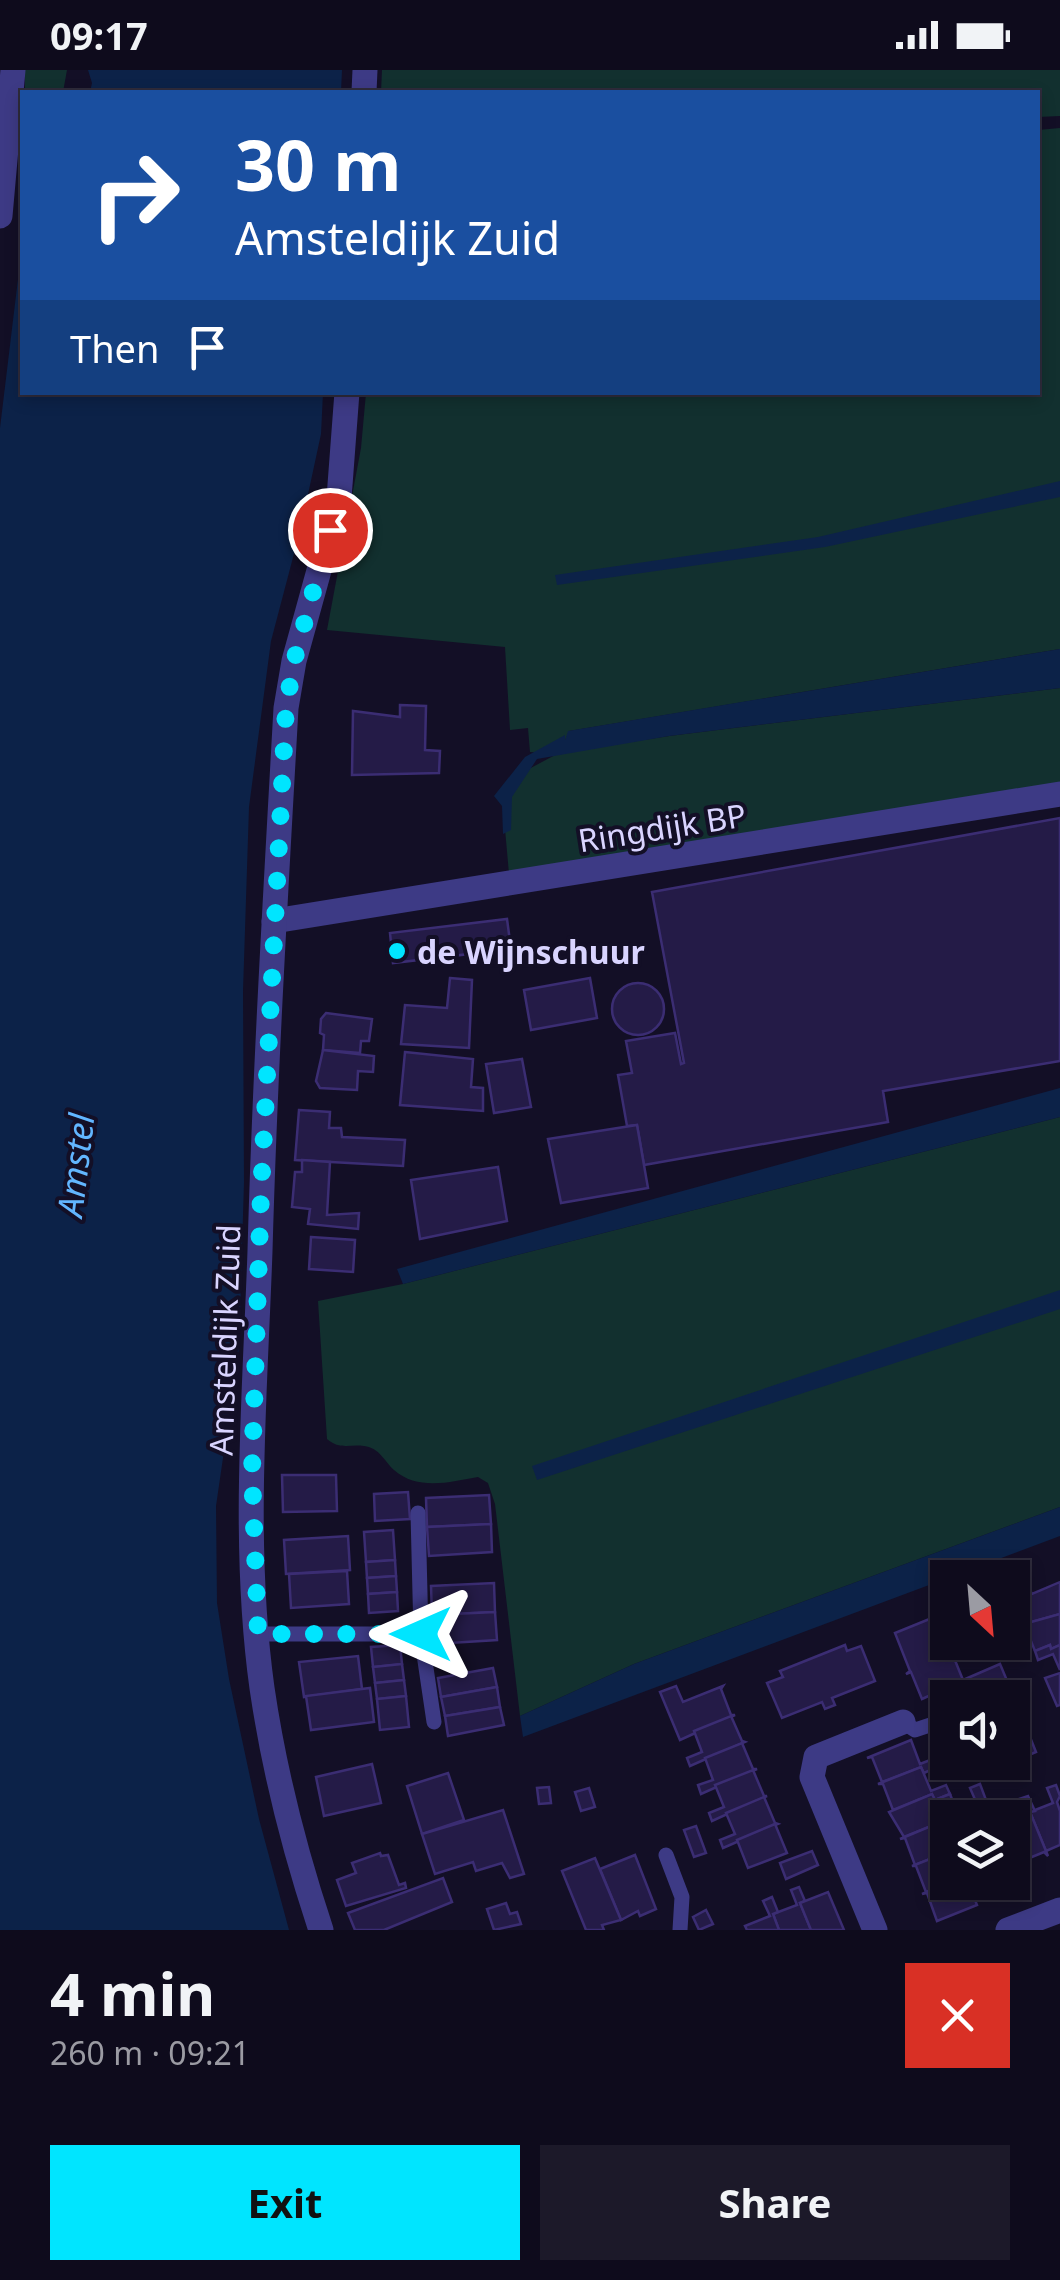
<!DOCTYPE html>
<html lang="en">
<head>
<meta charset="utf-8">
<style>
  body { margin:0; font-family:"Noto Sans",sans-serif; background:#1c1929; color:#f1f3f6; height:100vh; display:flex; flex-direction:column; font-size:38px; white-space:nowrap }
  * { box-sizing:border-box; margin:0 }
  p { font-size:32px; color:#9b9ba3 }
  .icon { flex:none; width:55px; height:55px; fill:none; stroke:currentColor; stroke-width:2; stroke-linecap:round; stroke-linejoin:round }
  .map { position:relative; height:1860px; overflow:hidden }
  .details { display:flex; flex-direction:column; background:#0e0b1c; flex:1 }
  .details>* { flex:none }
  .guide { position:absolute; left:20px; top:20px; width:1020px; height:305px; border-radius:0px; box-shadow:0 5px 15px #0003,0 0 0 2px #2e2b3b; background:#1a4fa0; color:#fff; overflow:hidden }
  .needle { width:65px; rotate:154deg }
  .buttons { position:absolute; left:930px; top:1490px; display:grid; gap:20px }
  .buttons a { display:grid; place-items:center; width:100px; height:100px; border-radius:0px; background:#0e0b1c; box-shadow:0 5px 15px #0003,0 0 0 2px #2e2b3b; font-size:50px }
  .pin { position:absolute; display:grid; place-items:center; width:85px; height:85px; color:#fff; margin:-42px; border:5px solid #fff; border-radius:50%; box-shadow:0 2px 10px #0007 }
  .me { position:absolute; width:110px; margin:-55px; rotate:270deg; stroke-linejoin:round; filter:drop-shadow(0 0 8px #0008) }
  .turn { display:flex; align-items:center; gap:35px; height:210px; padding:0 50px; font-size:45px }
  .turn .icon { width:130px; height:130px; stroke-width:2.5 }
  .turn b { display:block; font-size:70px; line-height:85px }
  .then { display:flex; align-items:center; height:95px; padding:0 50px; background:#0003; gap:20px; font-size:38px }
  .round { display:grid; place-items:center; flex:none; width:105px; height:105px; border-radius:0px; background:#1c1929 }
  .overview { display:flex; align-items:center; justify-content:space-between; height:170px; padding:0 50px }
  h1 { font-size:60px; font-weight:700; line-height:75px }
  .cta { display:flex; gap:20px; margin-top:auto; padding:20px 50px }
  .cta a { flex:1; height:115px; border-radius:0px; background:#00e5ff; color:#111; font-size:40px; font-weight:700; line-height:115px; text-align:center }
  .cta a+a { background:#1c1929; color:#f1f3f6 }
  .status { display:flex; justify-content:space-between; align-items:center; height:70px; padding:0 50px; background:#0e0b1c; direction:ltr }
  .status svg { height:28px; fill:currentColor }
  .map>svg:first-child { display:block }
</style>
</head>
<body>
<div class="status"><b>09:17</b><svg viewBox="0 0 49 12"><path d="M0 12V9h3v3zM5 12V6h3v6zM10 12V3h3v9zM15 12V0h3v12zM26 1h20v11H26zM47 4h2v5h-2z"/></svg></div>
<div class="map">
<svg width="1060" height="1860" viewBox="0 0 1060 1860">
  <rect width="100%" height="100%" fill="#130f26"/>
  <g fill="#12302f">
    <path d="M25,0H67L63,22H25Z"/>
    <path d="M382,0H1060V46L1038,47V22H381Z"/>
    <path d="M1060,58V579L569,661L560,683L669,666L1060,618V723L510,815L502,725L512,708L557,684L530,682L528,658L510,660L505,577L327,560L361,378L366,323L1038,322V60Z"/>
    <path d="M1060,1047V1437L634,1594L520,1646L495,1434L488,1413L478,1407C450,1412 418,1421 394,1400C384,1391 380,1378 364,1376C349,1374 340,1380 327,1369L318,1231L403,1214Z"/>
  </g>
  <g fill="#0c2248">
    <path d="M88,0H342L341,22H90L92,13Z"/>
    <path d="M22,176V322L323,323L321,364L301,457L271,571L249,737L243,921L244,1112L239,1278L216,1436L217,1533L229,1609L259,1749L289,1860H0V358Z"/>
    <path d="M1060,411V427L825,477L557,515L555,505L818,467Z"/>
    <path d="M1060,579V618L669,666L537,689L512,727L511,760L503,764L502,736L494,726L525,687L565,665V670L568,661Z"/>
    <path d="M1060,1018V1047L403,1214L397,1199Z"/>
    <path d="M1060,1220V1239L537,1410L532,1396Z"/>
    <path d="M1060,1437V1466L523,1667L520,1646L634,1594Z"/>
  </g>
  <g fill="#241b47" stroke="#3b2d73" stroke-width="2.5">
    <path d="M400,635L426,636L425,680L440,681L439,703L352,705L353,641L400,647Z"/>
    <path d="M1060,748V991L883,1021L888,1052L644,1095L637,1055L627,1056L618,1005L632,1003L626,971L675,963L681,994L684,993L652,822Z"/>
    <path d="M507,849L511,879L393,893L390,863Z"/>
    <path d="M450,908L472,910L469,978L401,974L405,935L447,938Z"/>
    <path d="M590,908L597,948L531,960L524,920Z"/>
    <circle cx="638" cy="939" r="26"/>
    <path d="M326,943L372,949L369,971H361L360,983L323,980L324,965L320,963L321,949Z"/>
    <path d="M323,980L374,986L373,1002L358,1001L357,1020L320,1018L316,1011Z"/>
    <path d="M405,982L473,989L471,1017L483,1018V1041L400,1035Z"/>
    <path d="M522,989L531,1037L494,1043L486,994Z"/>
    <path d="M299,1040L330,1042L329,1058H341L342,1067L405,1070L403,1096L295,1090Z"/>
    <path d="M637,1055L648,1118L561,1133L548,1069Z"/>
    <path d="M302,1090L330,1092L327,1145L359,1143L358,1159L308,1154L310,1139L292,1137L295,1102H302Z"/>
    <path d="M498,1097L507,1151L420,1169L411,1110Z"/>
    <path d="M311,1167L355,1170L353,1202L309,1199Z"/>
    <path d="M282,1405H336L337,1441L283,1442Z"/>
    <path d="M408,1422L410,1449L375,1451L374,1424Z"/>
    <path d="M489,1425L491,1454L427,1457L426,1428Z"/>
    <path d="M491,1454L492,1482L429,1486L427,1457Z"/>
    <path d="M393,1460L395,1490L366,1492L364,1462Z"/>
    <path d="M348,1466L350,1500L286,1504L284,1470Z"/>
    <path d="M395,1490L396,1506L367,1508L366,1492Z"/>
    <path d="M989,1496L994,1508H970L969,1504Z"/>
    <path d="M347,1501L349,1534L291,1538L289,1504Z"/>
    <path d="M396,1506L397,1522L368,1524L367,1508Z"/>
    <path d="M1060,1512V1544L1024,1554L1013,1527L1030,1520L1032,1524Z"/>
    <path d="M494,1513L495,1542L432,1545L431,1516Z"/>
    <path d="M397,1522L398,1541L369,1543L368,1524Z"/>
    <path d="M495,1542L497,1570L434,1574L432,1545Z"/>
    <path d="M1060,1544V1575L1051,1579L1050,1575L1035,1581L1024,1554Z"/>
    <path d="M937,1546L963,1610L1000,1594L1008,1613L971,1628H948V1637L940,1640L933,1624L922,1629L911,1602L906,1604L910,1601L895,1563Z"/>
    <path d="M400,1575L402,1594L373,1597L371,1577Z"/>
    <path d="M845,1575L847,1581L861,1576L875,1611L832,1628L835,1635L825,1639L822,1632L782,1648L767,1613L783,1607L780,1601Z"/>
    <path d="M1050,1575L1051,1579L1060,1575V1600L1053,1584L1038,1590L1035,1581Z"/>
    <path d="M358,1586L362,1619L304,1627L299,1592Z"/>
    <path d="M402,1594L404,1610L375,1613L373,1597Z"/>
    <path d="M493,1598L497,1617L441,1627L438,1608Z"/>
    <path d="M1060,1603V1635L1057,1636L1045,1608Z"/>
    <path d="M404,1610L406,1626L377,1629L375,1613Z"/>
    <path d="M1008,1613L1013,1627L982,1628L980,1624Z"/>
    <path d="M676,1616L683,1632L723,1616L721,1619L731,1645H735L680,1670L660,1622Z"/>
    <path d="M497,1617L500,1637L445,1646L441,1627Z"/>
    <path d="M370,1618L374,1652L311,1660L306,1626Z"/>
    <path d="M406,1626L409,1657L380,1660L377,1629Z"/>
    <path d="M500,1637L504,1655L448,1666L445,1646Z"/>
    <path d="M1019,1641L1024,1654L1012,1659V1643Z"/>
    <path d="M731,1646L742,1671L745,1672L690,1696L687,1688L702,1682L694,1661Z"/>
    <path d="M1024,1654L1030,1667L1012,1674V1659Z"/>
    <path d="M1030,1667L1036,1682L1012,1692V1674Z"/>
    <path d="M911,1670L920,1694L935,1688L939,1696L924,1703L921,1697L882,1712L872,1687L867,1688Z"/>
    <path d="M742,1673L753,1699H757L701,1724L698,1715L713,1710L705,1688Z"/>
    <path d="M372,1694L381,1733L324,1746L316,1707Z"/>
    <path d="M921,1697L931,1721L946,1715L950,1724L935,1730L932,1724L893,1740L883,1714H878Z"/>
    <path d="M753,1700L764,1726H767L712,1751L709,1743L724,1737L715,1715Z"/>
    <path d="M448,1703L464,1750L422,1764L407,1716Z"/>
    <path d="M980,1714L986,1730L977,1734L970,1718Z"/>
    <path d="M1056,1715L1060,1726L1057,1732L1060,1741V1775L1046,1781L1030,1742L1053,1733L1047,1718Z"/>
    <path d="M549,1717L551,1733L539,1734L537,1718Z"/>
    <path d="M589,1718L595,1737L581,1741L575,1722Z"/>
    <path d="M932,1724L935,1730L950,1724L959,1748H948L946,1757L943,1751L904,1767L889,1742Z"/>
    <path d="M1028,1726L1035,1741L1030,1742L1048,1786L1044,1782L1027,1789L1029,1793L1019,1797L1012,1780V1750L1026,1744L1019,1729Z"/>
    <path d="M764,1727L775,1753L778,1754L723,1778L720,1770L735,1764L726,1743Z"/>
    <path d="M503,1740L524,1804L510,1808L502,1793L476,1801L473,1792L435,1804L422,1764Z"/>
    <path d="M943,1751L948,1762V1782L915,1795L905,1768L900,1769Z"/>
    <path d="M775,1754L787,1783L748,1798L737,1770Z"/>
    <path d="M696,1756L706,1783L694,1787L684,1760Z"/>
    <path d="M812,1781L818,1795L786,1809L780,1793Z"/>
    <path d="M948,1782V1812H951L926,1822L916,1796H912Z"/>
    <path d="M380,1783L381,1786L388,1785L399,1815L405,1813L406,1818L346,1836L337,1810L356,1803L352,1793Z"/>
    <path d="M635,1785L656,1839L640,1846L638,1841L621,1850L600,1799Z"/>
    <path d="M595,1788L621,1850L602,1855L604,1860H586L562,1801Z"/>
    <path d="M1012,1801L1019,1818L1004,1824L1000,1812H1012Z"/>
    <path d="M443,1808L452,1832L384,1860H355L348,1843Z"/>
    <path d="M951,1812H968L977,1835L937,1851L927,1823L922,1824Z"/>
    <path d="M799,1817L805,1831L800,1833L811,1860H779L773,1844L797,1835L791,1820Z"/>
    <path d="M828,1822L844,1860H811L800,1833Z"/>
    <path d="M772,1827L778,1842L773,1844L779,1860H747L745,1856L770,1846L763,1831Z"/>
    <path d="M506,1833L510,1844L517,1842L521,1854L494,1860L487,1839Z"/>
    <path d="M706,1840L713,1854L699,1860L693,1847Z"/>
  </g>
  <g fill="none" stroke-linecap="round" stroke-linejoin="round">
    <g stroke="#3d3a85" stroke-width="15">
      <path d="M418,1443L421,1564L434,1652"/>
      <path d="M258,1564H421"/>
      <path d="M903,1652L915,1660L948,1649"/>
      <path d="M666,1785L682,1827L680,1860"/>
    </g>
    <g stroke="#3d3a85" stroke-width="25">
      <path d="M0,146L13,0"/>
      <path d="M274,851L1060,724"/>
      <path d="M875,1860L812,1707L816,1687L903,1652"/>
      <path d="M1008,1860L1060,1840"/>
    </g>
    <g stroke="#3d3a85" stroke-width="25">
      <path d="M364,22L365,0"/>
      <path d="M321,1860C295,1782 274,1700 262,1618C242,1474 255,1325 260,1181C265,999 276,818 286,638L294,591L339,428L347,322"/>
    </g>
  </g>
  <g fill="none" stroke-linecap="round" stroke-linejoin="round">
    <path stroke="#00e5ff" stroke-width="18" stroke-dasharray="0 32.4" d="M330,460L294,591L286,638L261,1122L252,1401L258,1564H421"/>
  </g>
  <circle fill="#00e5ff" stroke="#130f26" stroke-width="4" cx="397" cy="881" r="10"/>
  <g text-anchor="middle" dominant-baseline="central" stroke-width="8" stroke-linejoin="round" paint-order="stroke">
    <g font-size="32" fill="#d9d4ff" stroke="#130f26">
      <text transform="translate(662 757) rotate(-9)">Ringdijk BP</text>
      <text transform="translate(224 1270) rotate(-88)">Amsteldijk Zuid</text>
    </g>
    <g font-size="32" font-weight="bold" fill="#d9d4ff" stroke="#130f26" text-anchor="start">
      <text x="417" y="881">de Wijnschuur</text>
    </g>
    <g font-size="35" font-style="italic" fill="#62b6ff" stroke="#130f26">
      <text transform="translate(75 1095) rotate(-83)">Amstel</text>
    </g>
  </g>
</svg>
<div class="buttons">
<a><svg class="needle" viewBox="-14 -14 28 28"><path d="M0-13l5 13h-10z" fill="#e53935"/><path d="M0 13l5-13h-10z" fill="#9b9ba3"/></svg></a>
<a><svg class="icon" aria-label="sound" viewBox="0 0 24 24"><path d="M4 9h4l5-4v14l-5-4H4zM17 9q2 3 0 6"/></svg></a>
<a><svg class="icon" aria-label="layers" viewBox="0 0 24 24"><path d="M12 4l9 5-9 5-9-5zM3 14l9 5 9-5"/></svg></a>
</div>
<div class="pin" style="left:330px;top:460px;background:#d93025"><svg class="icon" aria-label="arrive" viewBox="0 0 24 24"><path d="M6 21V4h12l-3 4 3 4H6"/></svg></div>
<svg class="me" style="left:421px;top:1564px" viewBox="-20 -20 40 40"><path d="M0-17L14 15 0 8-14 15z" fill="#00e5ff" stroke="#fff" stroke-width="4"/></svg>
<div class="guide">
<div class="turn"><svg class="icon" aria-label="right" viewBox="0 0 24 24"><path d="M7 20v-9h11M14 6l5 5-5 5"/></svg><div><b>30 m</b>Amsteldijk Zuid</div></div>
<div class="then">Then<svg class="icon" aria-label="arrive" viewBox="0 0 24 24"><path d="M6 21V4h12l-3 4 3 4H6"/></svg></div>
</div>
</div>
<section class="details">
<div class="overview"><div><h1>4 min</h1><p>260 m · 09:21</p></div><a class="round" style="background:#d93025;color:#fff"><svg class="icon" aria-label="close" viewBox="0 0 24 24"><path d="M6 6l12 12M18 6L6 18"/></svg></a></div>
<div class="cta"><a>Exit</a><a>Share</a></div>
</section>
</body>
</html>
